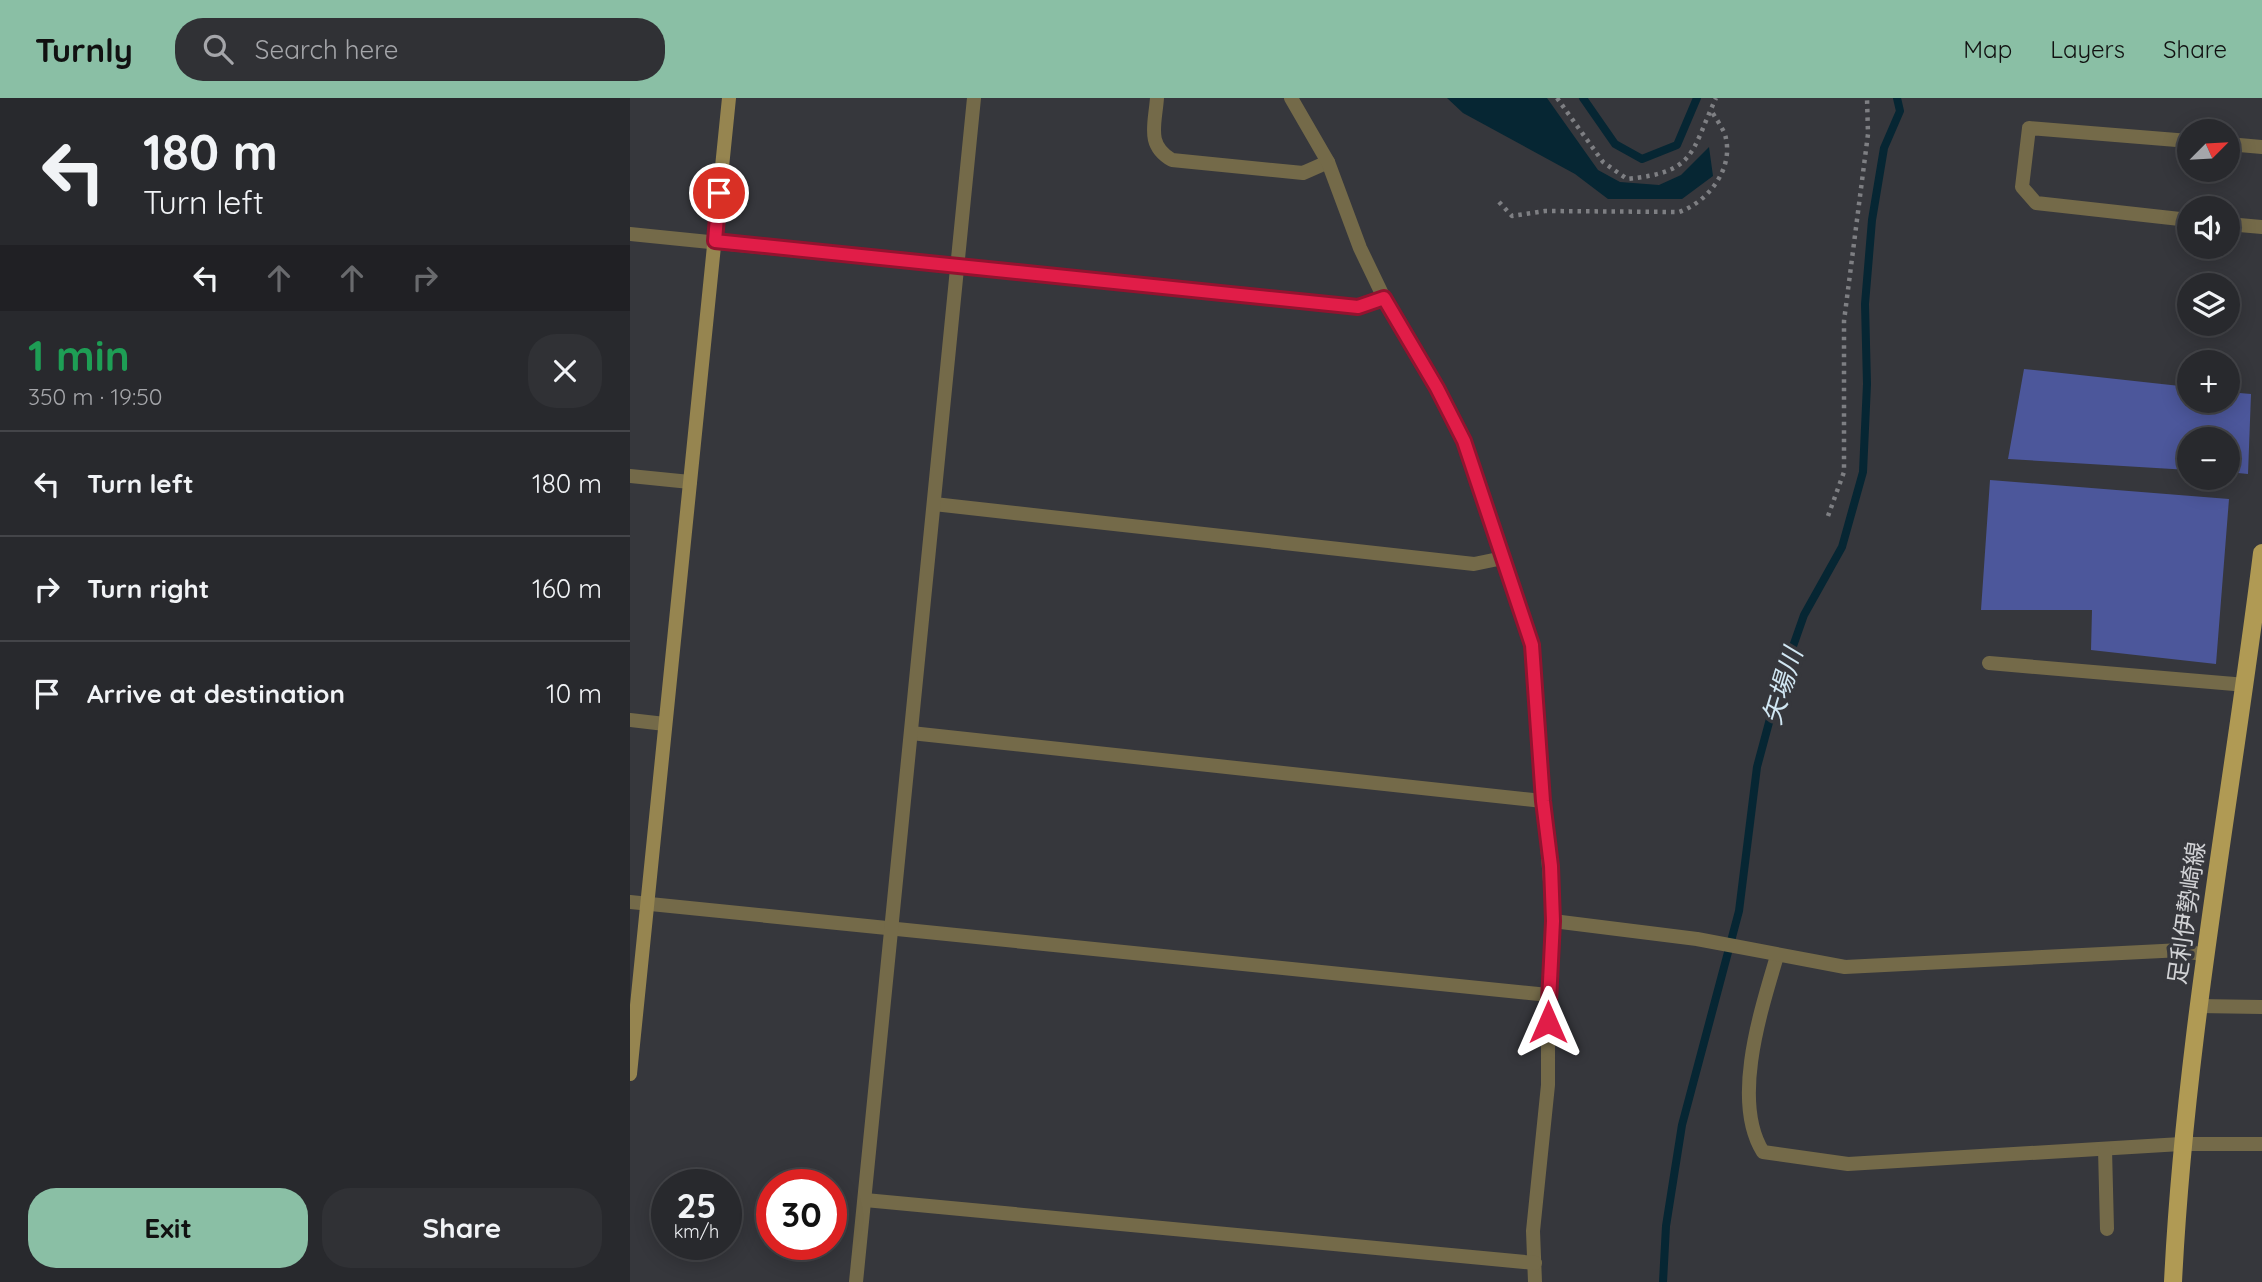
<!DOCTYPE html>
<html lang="en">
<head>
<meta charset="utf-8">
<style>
  body { margin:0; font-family:Quicksand,"Noto Sans JP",sans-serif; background:#303135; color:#f1f3f6; height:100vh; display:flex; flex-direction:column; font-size:26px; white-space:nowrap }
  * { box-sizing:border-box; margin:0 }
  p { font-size:23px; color:#a5a6aa }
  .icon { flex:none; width:38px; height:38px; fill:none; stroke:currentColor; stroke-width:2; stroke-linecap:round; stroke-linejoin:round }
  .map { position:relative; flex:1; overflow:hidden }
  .sheet { display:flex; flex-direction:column; background:#28292d; width:630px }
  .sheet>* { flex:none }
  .banner { background:#28292d; color:#f1f3f6; overflow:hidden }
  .needle { width:46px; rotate:66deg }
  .buttons { position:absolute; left:1547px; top:21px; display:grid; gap:14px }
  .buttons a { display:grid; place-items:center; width:63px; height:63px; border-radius:50%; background:#28292d; box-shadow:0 4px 18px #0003,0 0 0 2px #444549; font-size:35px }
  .speed { position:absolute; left:21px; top:1071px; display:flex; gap:14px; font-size:35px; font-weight:700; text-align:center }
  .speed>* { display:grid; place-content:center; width:91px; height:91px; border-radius:50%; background:#28292d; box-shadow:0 4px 18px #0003,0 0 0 2px #444549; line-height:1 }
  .speed small { font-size:18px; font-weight:400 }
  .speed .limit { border:10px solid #d22; background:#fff; color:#111 }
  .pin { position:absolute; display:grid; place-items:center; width:60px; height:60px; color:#fff; margin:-30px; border:4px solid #fff; border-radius:50%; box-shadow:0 2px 7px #0007 }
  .me { position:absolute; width:77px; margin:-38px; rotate:0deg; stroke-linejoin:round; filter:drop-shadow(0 0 5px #0008) }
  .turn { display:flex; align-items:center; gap:24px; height:147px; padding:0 28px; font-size:32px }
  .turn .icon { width:91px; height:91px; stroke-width:2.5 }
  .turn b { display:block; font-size:49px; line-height:60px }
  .lanes { display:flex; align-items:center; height:66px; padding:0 28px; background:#0003; justify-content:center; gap:35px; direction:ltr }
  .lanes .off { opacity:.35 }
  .round { display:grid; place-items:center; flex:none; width:74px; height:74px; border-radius:28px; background:#303135 }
  .headline { display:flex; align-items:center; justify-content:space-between; height:119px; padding:0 28px }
  h1 { font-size:42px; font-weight:800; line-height:52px; color:#1e9e55 }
  .primary-button { display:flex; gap:14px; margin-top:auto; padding:14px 28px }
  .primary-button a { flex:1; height:80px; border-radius:28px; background:#8abfa5; color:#111; font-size:28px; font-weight:800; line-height:80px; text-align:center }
  .primary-button a+a { background:#303135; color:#f1f3f6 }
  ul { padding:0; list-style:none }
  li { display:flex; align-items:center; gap:21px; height:105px; padding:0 28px; border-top:2px solid #444549 }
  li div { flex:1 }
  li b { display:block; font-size:26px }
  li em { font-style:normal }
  header { display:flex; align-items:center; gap:42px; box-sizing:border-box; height:98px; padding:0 35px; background:#8abfa5; color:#111 }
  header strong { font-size:33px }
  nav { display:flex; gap:38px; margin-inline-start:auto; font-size:24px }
  .search { width:490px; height:63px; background:#303135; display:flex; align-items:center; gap:18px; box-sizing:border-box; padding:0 24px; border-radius:28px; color:#a5a6aa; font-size:26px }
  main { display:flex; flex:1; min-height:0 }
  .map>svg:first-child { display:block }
</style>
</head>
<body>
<header>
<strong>Turnly</strong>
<div class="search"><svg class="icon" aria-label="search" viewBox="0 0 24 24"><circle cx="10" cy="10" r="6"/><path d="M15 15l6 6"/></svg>Search here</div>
<nav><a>Map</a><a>Layers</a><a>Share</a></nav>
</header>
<main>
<section class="sheet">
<div class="banner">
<div class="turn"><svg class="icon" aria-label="left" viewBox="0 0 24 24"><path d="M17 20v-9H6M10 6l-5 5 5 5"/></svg><div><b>180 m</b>Turn left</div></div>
<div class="lanes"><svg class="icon" aria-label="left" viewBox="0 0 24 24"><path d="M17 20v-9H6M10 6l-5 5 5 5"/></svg><svg class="icon off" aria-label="ahead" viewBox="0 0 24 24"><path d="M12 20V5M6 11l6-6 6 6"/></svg><svg class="icon off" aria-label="ahead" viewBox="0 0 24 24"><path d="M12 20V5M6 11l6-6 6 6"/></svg><svg class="icon off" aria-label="right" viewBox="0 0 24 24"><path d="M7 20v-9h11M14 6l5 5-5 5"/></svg></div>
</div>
<div class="headline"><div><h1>1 min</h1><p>350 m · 19:50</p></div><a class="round"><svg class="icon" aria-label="close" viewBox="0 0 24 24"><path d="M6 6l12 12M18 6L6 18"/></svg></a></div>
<ul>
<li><svg class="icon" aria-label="left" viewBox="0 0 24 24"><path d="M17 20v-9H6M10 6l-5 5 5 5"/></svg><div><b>Turn left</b></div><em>180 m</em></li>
<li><svg class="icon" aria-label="right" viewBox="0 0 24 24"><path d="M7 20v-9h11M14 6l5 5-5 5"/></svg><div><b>Turn right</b></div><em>160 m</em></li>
<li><svg class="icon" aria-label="arrive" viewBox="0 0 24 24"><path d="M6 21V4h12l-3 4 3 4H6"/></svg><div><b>Arrive at destination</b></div><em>10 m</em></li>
</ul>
<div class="primary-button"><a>Exit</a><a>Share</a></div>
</section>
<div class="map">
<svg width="1632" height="1184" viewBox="0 0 1632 1184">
  <rect width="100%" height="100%" fill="#36373c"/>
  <path fill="#062633" d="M817,0H917L968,72L990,84L1029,87L1051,77L1079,49L1083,78L1052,101H978L945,76L833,15Z"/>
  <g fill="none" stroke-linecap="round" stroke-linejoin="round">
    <g stroke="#062633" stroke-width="8">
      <path d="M953,0L985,46L1012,61L1047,47L1067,0"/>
      <path d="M1033,1184L1036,1128L1052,1027L1109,813L1127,669L1148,591L1174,517L1212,449L1233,374L1237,286L1235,206L1242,122L1254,50L1270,13L1267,0"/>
    </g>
  </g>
  <g fill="#4c579b">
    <path d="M1394,271L1559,289V303H1598V294L1621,296L1618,376L1598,374V341H1559V372L1378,361Z"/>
    <path d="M1360,382L1599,401L1586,566L1461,552L1462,512H1351Z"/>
  </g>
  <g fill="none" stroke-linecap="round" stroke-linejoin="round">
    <g stroke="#7e7f83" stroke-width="4.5" stroke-dasharray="3.5 5" stroke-linecap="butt">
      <path d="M927,0L973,64L997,81C1066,74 1060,56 1086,0"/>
      <path d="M869,104L882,118L915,113L1049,114C1076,105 1103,73 1096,41C1095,32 1085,20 1081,12"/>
      <path d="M1198,418L1214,374V223L1238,36L1237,0"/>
    </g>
    <g stroke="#746a49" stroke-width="14">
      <path d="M527,0C525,27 516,47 542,62L673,75L698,64"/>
      <path d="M0,378L60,384"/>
      <path d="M1359,565L1616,587"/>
      <path d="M0,622L35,626"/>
      <path d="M1147,858C1131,912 1101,1003 1133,1054L1218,1066L1551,1046H1632"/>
      <path d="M1568,908L1632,909"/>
      <path d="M1475,1051L1477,1131"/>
    </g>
    <g stroke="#746a49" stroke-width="14">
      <path d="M661,0L698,64L730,150L754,200L807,290L834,343L902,547L923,823L918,897V987L903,1133L905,1184"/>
      <path d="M1559,43L1399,30L1392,89L1406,105L1559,122"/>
      <path d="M1598,46L1632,49"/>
      <path d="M1598,126L1632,129"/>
      <path d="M0,136L728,209L754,200"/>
      <path d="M304,406L844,466L873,460"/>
      <path d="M281,635L913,703"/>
      <path d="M0,804L918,897"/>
      <path d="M923,823L1067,841L1215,869L1552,852L1574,857"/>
      <path d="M235,1102L905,1165"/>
      <path d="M226,1184L344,0"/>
    </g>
    <path stroke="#968550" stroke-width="14" d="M0,976L99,0"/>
    <path stroke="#b09a54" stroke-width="18" d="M1543,1184C1555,939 1602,698 1632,455"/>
  </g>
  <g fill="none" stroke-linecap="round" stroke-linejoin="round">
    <g stroke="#92132f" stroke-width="18">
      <path id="route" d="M89,95L85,143L728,209L754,200L807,290L834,343L902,547L913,703L921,768L923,823L918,924"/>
    </g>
    <use href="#route" stroke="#e11d48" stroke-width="12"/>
  </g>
  <g text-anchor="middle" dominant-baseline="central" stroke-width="7" stroke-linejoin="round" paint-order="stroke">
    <g font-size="24" fill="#d1d2d5" stroke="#36373c">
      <text transform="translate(1556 815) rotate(-82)">足利伊勢崎線</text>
    </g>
    <g font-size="26" font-style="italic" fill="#d1e7f3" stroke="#36373c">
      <text transform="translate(1152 588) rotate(-73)">矢場川</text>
    </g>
  </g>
</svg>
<div class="buttons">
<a><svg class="needle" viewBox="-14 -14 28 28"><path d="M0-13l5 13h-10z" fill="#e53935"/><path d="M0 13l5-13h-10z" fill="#a5a6aa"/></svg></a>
<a><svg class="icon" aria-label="sound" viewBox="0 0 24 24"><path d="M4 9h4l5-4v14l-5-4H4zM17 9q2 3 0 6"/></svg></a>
<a><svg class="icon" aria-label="layers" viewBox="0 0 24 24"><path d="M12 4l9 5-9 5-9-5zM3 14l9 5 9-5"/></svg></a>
<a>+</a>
<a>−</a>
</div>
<div class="speed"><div>25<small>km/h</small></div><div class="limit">30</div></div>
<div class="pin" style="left:89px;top:95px;background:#d93025"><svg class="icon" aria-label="arrive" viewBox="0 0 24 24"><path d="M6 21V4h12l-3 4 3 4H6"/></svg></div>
<svg class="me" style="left:918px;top:924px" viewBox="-20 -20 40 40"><path d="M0-17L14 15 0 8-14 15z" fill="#e11d48" stroke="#fff" stroke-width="4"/></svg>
</div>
</main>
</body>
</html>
